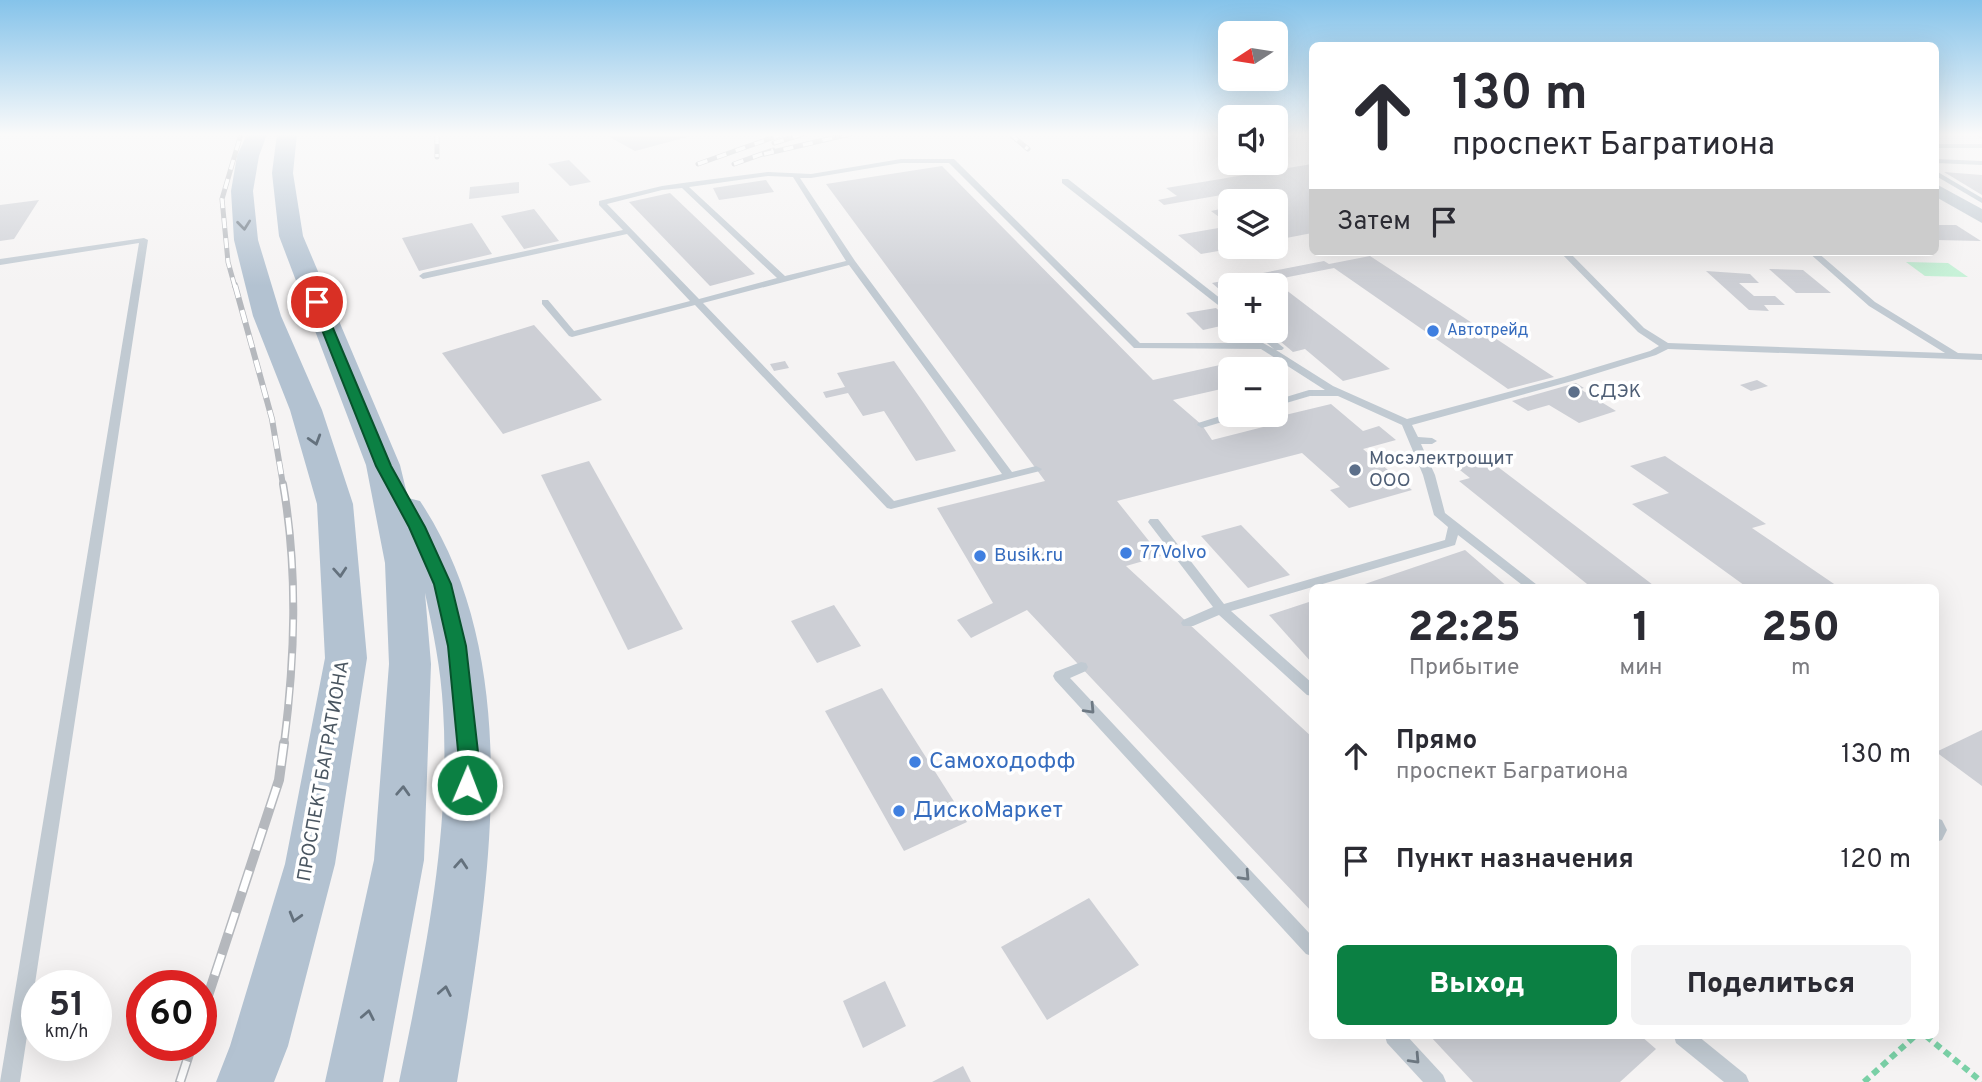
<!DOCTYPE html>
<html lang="ru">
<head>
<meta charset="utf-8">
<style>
  body { margin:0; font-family:Overpass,sans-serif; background:#f2f2f3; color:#2b2b33; height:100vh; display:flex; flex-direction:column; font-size:26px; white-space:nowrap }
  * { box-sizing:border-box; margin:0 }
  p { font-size:23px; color:#7c7c81 }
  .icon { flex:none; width:38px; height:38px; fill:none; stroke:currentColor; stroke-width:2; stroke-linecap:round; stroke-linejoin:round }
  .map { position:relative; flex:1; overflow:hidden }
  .details { position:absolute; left:1309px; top:584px; width:630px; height:455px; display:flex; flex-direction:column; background:#fff; border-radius:10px; box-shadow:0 7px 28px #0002 }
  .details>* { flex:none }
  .banner { position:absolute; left:1309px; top:42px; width:630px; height:214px; border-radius:10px; box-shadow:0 7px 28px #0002; background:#fff; color:#2b2b33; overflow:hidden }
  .needle { width:46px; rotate:258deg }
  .fabs { position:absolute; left:1218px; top:21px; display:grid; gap:14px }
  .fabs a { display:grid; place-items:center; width:70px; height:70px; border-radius:10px; background:#fff; box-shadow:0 7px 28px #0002; font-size:35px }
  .speed { position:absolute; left:21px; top:970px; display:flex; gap:14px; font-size:35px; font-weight:700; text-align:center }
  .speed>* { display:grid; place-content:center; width:91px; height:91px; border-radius:50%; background:#fff; box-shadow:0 7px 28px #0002; line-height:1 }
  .speed small { font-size:18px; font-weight:400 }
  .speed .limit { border:10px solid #d22; background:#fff; color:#111 }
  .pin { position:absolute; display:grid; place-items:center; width:60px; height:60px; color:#fff; margin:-30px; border:4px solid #fff; border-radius:50%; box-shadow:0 2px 7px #0007 }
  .me { position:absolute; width:77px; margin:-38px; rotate:1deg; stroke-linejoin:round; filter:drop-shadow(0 0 5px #0008) }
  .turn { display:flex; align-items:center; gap:24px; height:147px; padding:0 28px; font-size:32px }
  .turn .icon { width:91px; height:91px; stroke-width:2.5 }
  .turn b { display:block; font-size:49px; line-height:60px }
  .then { display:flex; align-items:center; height:66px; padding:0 28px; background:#0003; gap:14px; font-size:26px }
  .eta { display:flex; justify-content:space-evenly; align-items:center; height:119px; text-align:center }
  .eta b { font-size:42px; font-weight:800; line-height:49px }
  .cta { display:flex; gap:14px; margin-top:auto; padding:14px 28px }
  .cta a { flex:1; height:80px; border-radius:10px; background:#0b8043; color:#fff; font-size:28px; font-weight:800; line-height:80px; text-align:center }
  .cta a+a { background:#f2f2f3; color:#2b2b33 }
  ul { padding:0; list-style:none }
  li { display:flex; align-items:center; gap:21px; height:105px; padding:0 28px }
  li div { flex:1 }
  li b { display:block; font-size:26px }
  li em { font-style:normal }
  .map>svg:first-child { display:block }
</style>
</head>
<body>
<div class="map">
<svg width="1982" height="1082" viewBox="0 0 1982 1082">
  <rect width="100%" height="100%" fill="#f5f3f3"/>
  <path fill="#c3f1d5" d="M1906,262L1948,263L1968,277L1925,276Z"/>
  <g fill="#cdcfd5">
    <path d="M604,134H694L695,135L635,151Z"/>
    <path d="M569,160L591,182L570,186L548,164Z"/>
    <path d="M1312,164V233L1276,240V201H1245L1233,193L1164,205L1158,200L1177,196L1166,188Z"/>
    <path d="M942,166L1153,380L1251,358L1264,369H1230V387L1173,400L1202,425L1212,440L1287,421L1281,416L1331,404L1363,431L1379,426L1396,440L1363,449L1412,490L1349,508L1330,490L1340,487L1302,453L1117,501L1161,556L1126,566L1312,737V912L1027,610L971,638L957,620L993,603L937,508L1045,481L826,184Z"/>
    <path d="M1944,172L1982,175V195Z"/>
    <path d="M766,180L774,192L719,200L713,188Z"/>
    <path d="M519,182V193L469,199L470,187Z"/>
    <path d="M670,193L755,274L710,286L629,202Z"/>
    <path d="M39,200L14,239L0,241V205Z"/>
    <path d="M1230,207V225L1211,211Z"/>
    <path d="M534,209L559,241L524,249L501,216Z"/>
    <path d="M472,223L492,254L419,271L402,238Z"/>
    <path d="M1936,225H1956L1981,241L1936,240Z"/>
    <path d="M1230,226V249L1201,254L1178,235Z"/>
    <path d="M1751,252H1781L1786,256H1755Z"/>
    <path d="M1370,256L1413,284L1554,377L1508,389L1334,268L1273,280L1390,369L1343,381L1305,349L1293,352L1268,331H1276V285H1230V288L1220,290L1212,283L1324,261L1329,264Z"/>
    <path d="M1769,269L1803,270L1831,293H1796Z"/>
    <path d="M1706,271L1750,274L1759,283H1739L1754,296H1775L1785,305H1764L1769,311L1749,310Z"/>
    <path d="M1216,308L1230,320V324L1203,330L1186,313Z"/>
    <path d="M534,325L602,400L503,434L442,353Z"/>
    <path d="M785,361L789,368L774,371L770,364Z"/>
    <path d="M894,361L923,402L956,451L916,461L884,411L863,416L848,393L826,398L823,392L845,387L837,373Z"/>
    <path d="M1757,380L1768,386L1751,391L1740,385Z"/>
    <path d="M1576,383L1584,388L1580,389L1616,411L1579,423L1549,405L1528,411L1512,401Z"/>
    <path d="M1481,454L1657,588H1592L1459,481L1470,478L1451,463Z"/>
    <path d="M1665,456L1766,524L1752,528L1840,588H1748L1632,504L1669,493L1630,466Z"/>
    <path d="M589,461L683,629L628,650L541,475Z"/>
    <path d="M1241,525L1290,575L1248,588L1201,536Z"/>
    <path d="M1465,550L1509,588H1353Z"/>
    <path d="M1312,601V663L1269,615Z"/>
    <path d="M834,605L861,646L817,663L791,621Z"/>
    <path d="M882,688L967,822L904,851L825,711Z"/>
    <path d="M1982,730V786L1936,752Z"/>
    <path d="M1089,898L1139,965L1047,1020L1001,947Z"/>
    <path d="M885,981L906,1026L863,1048L843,1001Z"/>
    <path d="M1430,1036H1641L1656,1049L1620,1082H1473Z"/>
    <path d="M963,1066L971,1082H932Z"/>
  </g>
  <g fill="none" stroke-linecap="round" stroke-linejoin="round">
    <g stroke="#7ad0a6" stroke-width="6" stroke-dasharray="7 5" stroke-linecap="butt">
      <path d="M1926,1036L1982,1082"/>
      <path d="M1864,1082L1915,1036"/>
    </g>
    <g fill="#c1cad2" fill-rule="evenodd">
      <path d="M1973,134H1982V139Z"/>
      <rect x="1936" y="144" width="46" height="4"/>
      <path d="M901,159H954L1140,343H1263L1274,349L1252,331H1263L1284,348L1282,350H1276L1333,386L1407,419L1564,377L1650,351L1659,346L1638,332L1560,252H1569L1644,328L1668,343L1945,353L1869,306L1808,252H1817L1875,302L1958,353L1982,354V360L1668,349L1656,355L1572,381L1412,425L1418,437L1432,438L1437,441L1432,444H1421L1435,475L1445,513L1541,588H1526L1458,535L1455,545L1231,611L1312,683V696L1307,695L1219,615L1193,626H1183L1181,623L1183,620L1213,607L1148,522L1150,519H1158L1224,604L1445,540L1448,527L1434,515L1423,475L1402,425L1338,396H1310L1276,406V400L1309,390H1325L1261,349L1134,348L949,163H901L811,178H800L855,261L1012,472L1036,466L1042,469L1040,471L891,509L887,508L695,305L572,337L569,336L542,304V300H548L574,331L690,301L627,234L423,279L419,276L423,273L623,230L599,205V201L662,186L683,183L768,172L811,174ZM768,176L793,177L846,261L785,276L689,187ZM682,188L777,278L699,299L607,204L662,190ZM849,265L1002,474L894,501L703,303Z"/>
      <path d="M1936,159L1982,161V165L1936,163Z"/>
      <path d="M1936,171L1982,198V203L1936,176Z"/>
      <path d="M1062,179H1068L1230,306V313L1227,312L1062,183Z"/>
      <path d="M144,238L148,240L20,1082H0L139,243L0,265V259Z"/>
      <path d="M1230,413V415H1240L1239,417L1202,428L1197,425L1198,423Z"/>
      <path d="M1081,662L1086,663L1088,667L1086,671L1070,678L1312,936V956L1306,954L1055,680L1053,676L1055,672Z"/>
      <path d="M1936,818L1942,820L1947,830L1942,840L1936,842Z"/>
      <path d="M1385,1036H1407L1443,1075L1446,1082H1423L1387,1043Z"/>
      <path d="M1674,1036H1698L1746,1075L1749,1082H1724L1676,1043Z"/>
    </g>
    <path fill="#c1cad2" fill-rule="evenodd" d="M1936,184L1982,209V223L1936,197Z"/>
    <g fill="#b3c2d1" fill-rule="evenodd">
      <path d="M247,134H267L259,156L253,191L258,240L281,316L322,410L353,504L367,658L335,864L288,1046L274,1082H216L230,1046L285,864L325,658L317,504L290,410L253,316L234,240L231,191L237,156Z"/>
      <path d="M277,134H297L293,173L303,236L400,465L408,498L420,501C530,666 487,899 457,1082H399C424,960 451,834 443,708C441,669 433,631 425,593L431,664L424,860L383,1082H325L374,860L389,664L385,563L366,465L279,236L272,173Z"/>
    </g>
    <g stroke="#b5b8bd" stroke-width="5">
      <g id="rail-far3">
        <path d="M437,134V157"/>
        <path d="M1010,134L1028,149"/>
        <path d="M774,143L803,134"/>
        <path d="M764,154L850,134"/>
        <path d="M698,164L783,134"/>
        <path d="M734,164L773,150"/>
        <path d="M235,287L228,262L222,199L241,134"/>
      </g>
    </g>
    <g stroke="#b5b8bd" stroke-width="6">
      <path id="rail-far2" d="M235,285L272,419L283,485"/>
    </g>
    <g stroke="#b5b8bd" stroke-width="8">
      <path id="rail-far1" d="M283,484C298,571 295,657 284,744"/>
    </g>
    <g stroke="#b5b8bd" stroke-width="10">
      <g id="rail">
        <path d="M201,1017L279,780L284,743"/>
        <path d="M180,1082L192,1045"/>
      </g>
    </g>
    <use href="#rail-far3" stroke="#fff" stroke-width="3.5" stroke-dasharray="10" stroke-linecap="butt"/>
    <use href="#rail-far2" stroke="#fff" stroke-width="4.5" stroke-dasharray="13" stroke-linecap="butt"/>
    <use href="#rail-far1" stroke="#fff" stroke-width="5" stroke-dasharray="17" stroke-linecap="butt"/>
    <use href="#rail" stroke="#fff" stroke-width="7" stroke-dasharray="22" stroke-linecap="butt"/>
  </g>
  <defs><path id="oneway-chevron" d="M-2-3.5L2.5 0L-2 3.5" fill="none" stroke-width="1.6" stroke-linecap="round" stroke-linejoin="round" transform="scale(1.75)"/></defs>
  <g stroke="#64717d">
    <use href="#oneway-chevron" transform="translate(244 225) rotate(84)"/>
    <use href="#oneway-chevron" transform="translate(315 440) rotate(73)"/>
    <use href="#oneway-chevron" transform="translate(340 572) rotate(86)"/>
    <use href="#oneway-chevron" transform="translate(403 791) rotate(-87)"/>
    <use href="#oneway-chevron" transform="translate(461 864) rotate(-86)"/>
    <use href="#oneway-chevron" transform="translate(295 917) rotate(106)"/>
    <use href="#oneway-chevron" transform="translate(445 991) rotate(-79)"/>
    <use href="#oneway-chevron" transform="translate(368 1015) rotate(-79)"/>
  </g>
  <g stroke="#6e7983">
    <use href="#oneway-chevron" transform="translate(1090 709) rotate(47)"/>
    <use href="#oneway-chevron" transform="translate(1245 876) rotate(47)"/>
    <use href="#oneway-chevron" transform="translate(1415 1059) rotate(47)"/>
  </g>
  <linearGradient id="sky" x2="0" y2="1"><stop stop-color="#85c3ea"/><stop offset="0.47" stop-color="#fafafa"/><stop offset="1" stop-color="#fafafa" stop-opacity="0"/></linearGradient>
  <rect width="1982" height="286" fill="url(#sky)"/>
  <path fill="#0b8043" stroke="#07532c" stroke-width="2" d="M317,299L322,302L391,466L425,527L451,584L466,646L479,761L474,791L467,793L460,791L457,785L459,761L448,646L434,584L409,527L376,466L311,302Z"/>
  <g fill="#3f7fe0" stroke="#fff" stroke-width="2.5">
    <circle cx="1433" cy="331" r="7"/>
    <circle cx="1126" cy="553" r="7"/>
    <circle cx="980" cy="556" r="7"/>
    <circle cx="915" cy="762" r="7"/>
    <circle cx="899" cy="811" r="7"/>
  </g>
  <g fill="#5c6f8a" stroke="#fff" stroke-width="2.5">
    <circle cx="1574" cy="392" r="7"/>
    <circle cx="1355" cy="470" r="7"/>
  </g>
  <g text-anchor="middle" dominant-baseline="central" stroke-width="7" stroke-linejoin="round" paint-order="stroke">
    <g font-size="16" fill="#366cbe" stroke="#fff" text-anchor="start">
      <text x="1447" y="331">Автотрейд</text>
    </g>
    <g font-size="19" fill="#4e5e75" stroke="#fff" text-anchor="start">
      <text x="1588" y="392">СДЭК</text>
      <text x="1369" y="459">Мосэлектрощит<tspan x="1369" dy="22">ООО</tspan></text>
    </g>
    <g font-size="19" fill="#366cbe" stroke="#fff" text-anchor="start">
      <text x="1140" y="553">77Volvo</text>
      <text x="994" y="556">Busik.ru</text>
    </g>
    <g font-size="19" fill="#4a5661" stroke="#fff">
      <text transform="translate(324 771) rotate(-80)">ПРОСПЕКТ БАГРАТИОНА</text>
    </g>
    <g font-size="23" fill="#366cbe" stroke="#fff" text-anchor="start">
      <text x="929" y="762">Самоходофф</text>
      <text x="913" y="811">ДискоМаркет</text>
    </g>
  </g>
</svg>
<div class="fabs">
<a><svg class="needle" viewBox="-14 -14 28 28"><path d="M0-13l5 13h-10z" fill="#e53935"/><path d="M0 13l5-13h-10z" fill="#7c7c81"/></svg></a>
<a><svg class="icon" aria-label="sound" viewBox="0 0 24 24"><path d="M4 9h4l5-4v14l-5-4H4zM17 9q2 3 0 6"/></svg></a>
<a><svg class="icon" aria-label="layers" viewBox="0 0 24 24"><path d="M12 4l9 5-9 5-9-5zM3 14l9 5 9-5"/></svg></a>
<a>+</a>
<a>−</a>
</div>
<div class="speed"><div>51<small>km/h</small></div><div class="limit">60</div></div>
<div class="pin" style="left:317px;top:302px;background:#d93025"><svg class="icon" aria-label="arrive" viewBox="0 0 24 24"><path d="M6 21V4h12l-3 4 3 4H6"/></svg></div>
<svg class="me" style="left:467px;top:785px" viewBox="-20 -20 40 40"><circle r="17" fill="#0b8043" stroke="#fff" stroke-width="3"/><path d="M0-11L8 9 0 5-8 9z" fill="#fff"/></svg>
<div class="banner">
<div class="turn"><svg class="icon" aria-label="ahead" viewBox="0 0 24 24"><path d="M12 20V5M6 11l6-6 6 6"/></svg><div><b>130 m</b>проспект Багратиона</div></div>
<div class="then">Затем<svg class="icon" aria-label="arrive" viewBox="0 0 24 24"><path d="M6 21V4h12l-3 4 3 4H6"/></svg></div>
</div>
<section class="details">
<div class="eta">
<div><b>22:25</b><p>Прибытие</p></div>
<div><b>1</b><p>мин</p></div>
<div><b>250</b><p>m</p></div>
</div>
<ul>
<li><svg class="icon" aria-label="ahead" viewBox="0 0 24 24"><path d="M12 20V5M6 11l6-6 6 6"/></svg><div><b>Прямо</b><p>проспект Багратиона</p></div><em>130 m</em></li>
<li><svg class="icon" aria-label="arrive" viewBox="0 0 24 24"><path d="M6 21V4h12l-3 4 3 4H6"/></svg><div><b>Пункт назначения</b></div><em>120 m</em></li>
</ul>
<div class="cta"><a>Выход</a><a>Поделиться</a></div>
</section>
</div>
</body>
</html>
